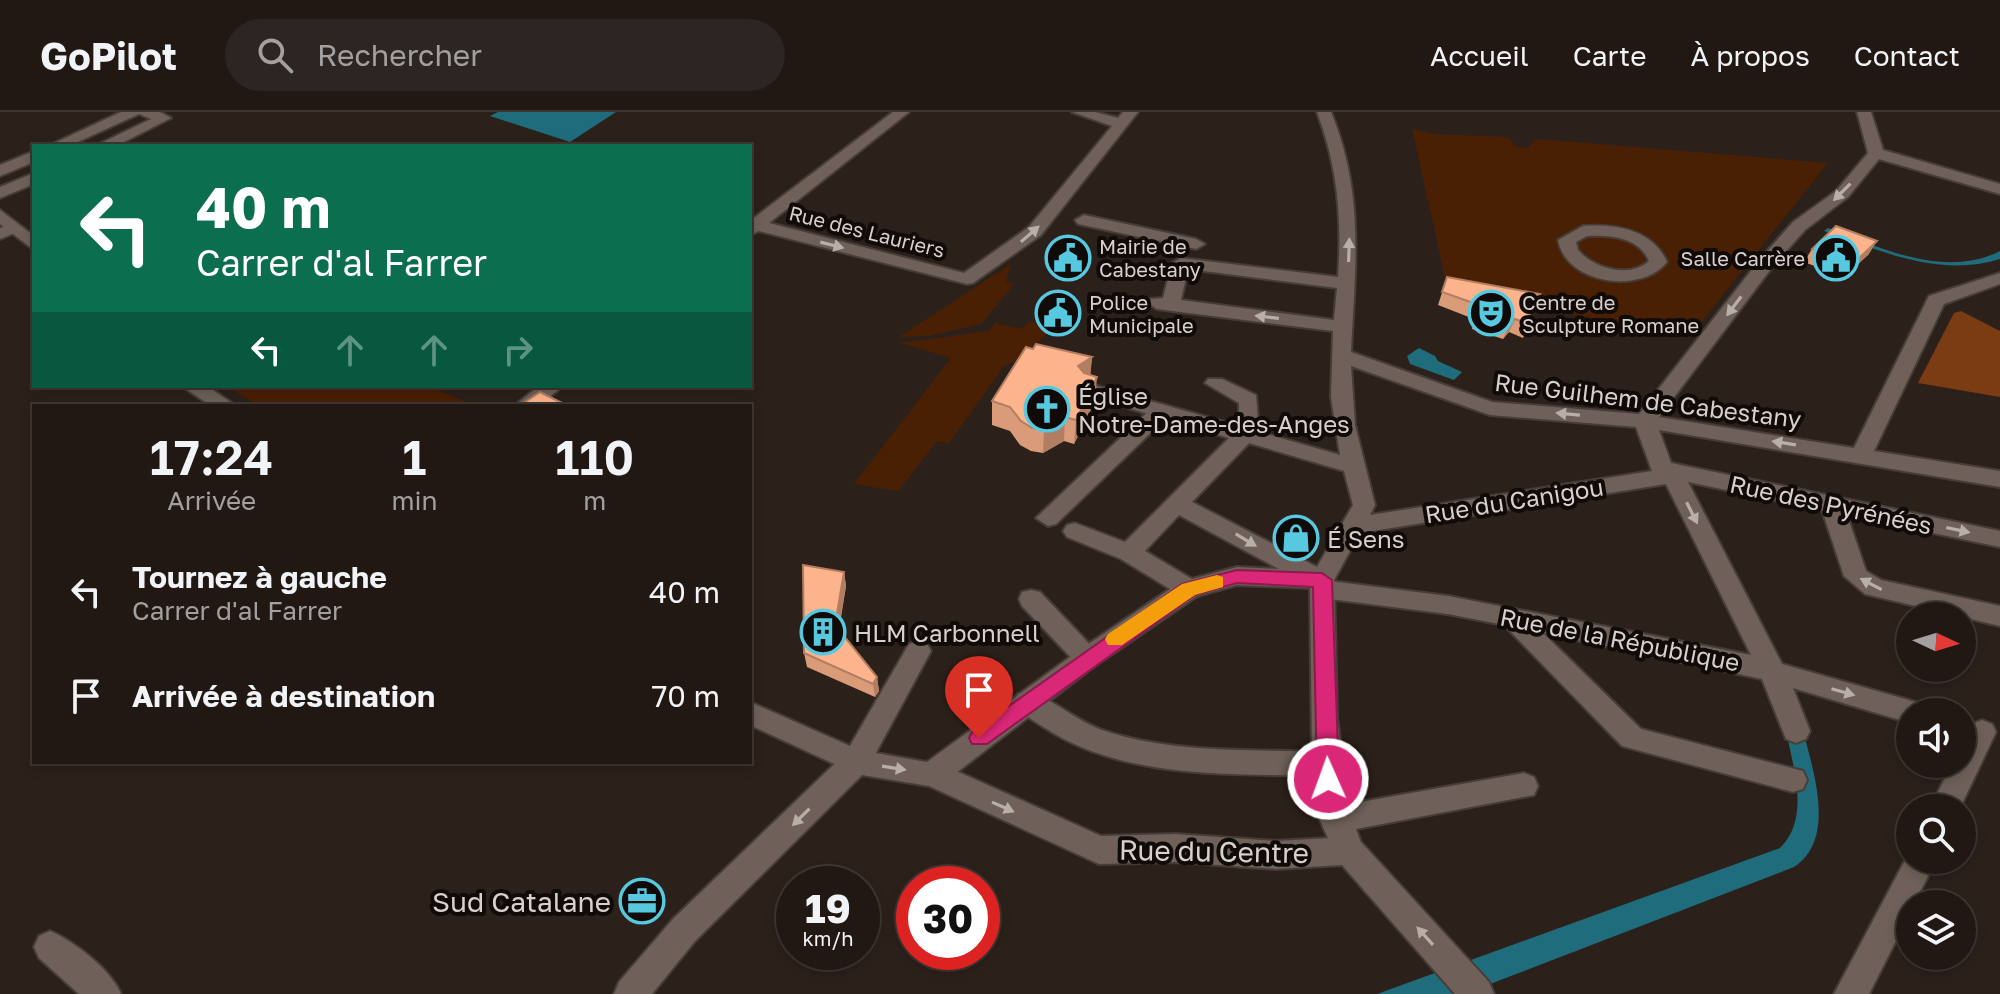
<!DOCTYPE html>
<html lang="fr">
<head>
<meta charset="utf-8">
<style>
  body { margin:0; font-family:"Golos Text",sans-serif; background:#2d2522; color:#f1f3f6; height:100vh; display:flex; flex-direction:column; font-size:30px; white-space:nowrap }
  * { box-sizing:border-box; margin:0 }
  p { font-size:26px; color:#a2a0a0 }
  .icon { flex:none; width:44px; height:44px; fill:none; stroke:currentColor; stroke-width:2; stroke-linecap:round; stroke-linejoin:round }
  .map { position:relative; flex:1; overflow:hidden }
  .drawer { position:absolute; left:32px; top:292px; width:720px; height:360px; display:flex; flex-direction:column; background:#211814; border-radius:0px; box-shadow:0 4px 12px #0003,0 0 0 2px #3e3734 }
  .drawer>* { flex:none }
  .guide { position:absolute; left:32px; top:32px; width:720px; height:244px; border-radius:0px; box-shadow:0 4px 12px #0003,0 0 0 2px #3e3734; background:#0b6e4f; color:#fff; overflow:hidden }
  .needle { width:52px; rotate:94deg }
  .buttons { position:absolute; left:1896px; top:490px; display:grid; gap:16px }
  .buttons a { display:grid; place-items:center; width:80px; height:80px; border-radius:50%; background:#211814; box-shadow:0 4px 12px #0003,0 0 0 2px #3e3734; font-size:40px }
  .speed { position:absolute; left:776px; top:754px; display:flex; gap:16px; font-size:40px; font-weight:700; text-align:center }
  .speed>* { display:grid; place-content:center; width:104px; height:104px; border-radius:50%; background:#211814; box-shadow:0 4px 12px #0003,0 0 0 2px #3e3734; line-height:1 }
  .speed small { font-size:20px; font-weight:400 }
  .speed .limit { border:12px solid #d22; background:#fff; color:#111 }
  .pin { position:absolute; display:grid; place-items:center; width:68px; height:68px; color:#fff; margin:-82px -34px; border-radius:50% 50% 50% 0; rotate:-45deg; box-shadow:0 0 8px #0007 }
  .pin .icon { rotate:45deg }
  .me { position:absolute; width:88px; margin:-44px; rotate:358deg; stroke-linejoin:round; filter:drop-shadow(0 0 6px #0008) }
  .turn { display:flex; align-items:center; gap:28px; height:168px; padding:0 32px; font-size:36px }
  .turn .icon { width:104px; height:104px; stroke-width:2.5 }
  .turn b { display:block; font-size:56px; line-height:68px }
  .lanes { display:flex; align-items:center; height:76px; padding:0 32px; background:#0003; justify-content:center; gap:40px; direction:ltr }
  .lanes .off { opacity:.35 }
  .eta { display:flex; justify-content:space-evenly; align-items:center; height:136px; text-align:center }
  .eta b { font-size:48px; font-weight:600; line-height:56px }
  ul { padding:0; list-style:none }
  li { display:flex; align-items:center; gap:24px; height:104px; padding:0 32px }
  li div { flex:1 }
  li b { display:block; font-size:30px }
  li em { font-style:normal }
  header { display:flex; align-items:center; gap:48px; box-sizing:border-box; height:112px; padding:0 40px; background:#211814; border-bottom:2px solid #3e3734 }
  header strong { font-size:38px }
  nav { display:flex; gap:44px; margin-inline-start:auto; font-size:28px }
  .search { width:560px; height:72px; background:#2d2522; display:flex; align-items:center; gap:20px; box-sizing:border-box; padding:0 28px; border-radius:44px; color:#a2a0a0; font-size:30px }
  .map>svg:first-child { display:block }
</style>
</head>
<body>
<header>
<strong>GoPilot</strong>
<div class="search"><svg class="icon" aria-label="search" viewBox="0 0 24 24"><circle cx="10" cy="10" r="6"/><path d="M15 15l6 6"/></svg>Rechercher</div>
<nav><a>Accueil</a><a>Carte</a><a>À propos</a><a>Contact</a></nav>
</header>
<div class="map">
<svg width="2000" height="882" viewBox="0 0 2000 882">
  <rect width="100%" height="100%" fill="#2c201a"/>
  <g fill="#4a2004">
    <path d="M1412,17L1434,22L1508,25L1517,35L1527,36L1537,27L1828,51L1690,224L1448,179Z"/>
    <path d="M1011,152L1006,170L1014,172L981,212L929,224L899,225Z"/>
    <path d="M1029,209L1054,216L1014,250L1004,254L949,331L937,329L898,379L854,372L951,246L901,231L989,219L995,211L1022,217Z"/>
    <path d="M226,274H426L478,294H259Z"/>
  </g>
  <path fill="#7b3c13" d="M1961,199L2000,219V285L1918,271L1954,201Z"/>
  <g fill="#1f6d7c">
    <path d="M498,0H616L570,30L490,4Z"/>
    <path d="M1828,116C1881,136 1945,167 2000,139V147C1939,166 1881,139 1824,119Z"/>
    <path d="M1419,236L1435,244L1438,249L1462,260L1454,268L1410,252L1407,244Z"/>
    <path d="M1787,623L1805,626C1815,665 1835,728 1794,755L1464,882H1377L1780,736C1810,707 1794,659 1787,623Z"/>
  </g>
  <g fill="none" stroke-linecap="round" stroke-linejoin="round">
    <g stroke="#473d38" stroke-width="4">
      <g id="pedestrian">
        <path d="M1084,103L1196,127L1205,132L1196,137L1078,112L1075,108Z"/>
        <path d="M1583,114C1616,112 1652,117 1667,150C1641,183 1566,172 1558,128ZM1587,124C1610,123 1639,125 1649,149C1629,167 1593,156 1578,138L1576,130Z"/>
        <path d="M1090,272L1168,294L1172,299L1161,306L1083,282L1080,278L1083,274Z"/>
        <path d="M1322,468L1448,484L1457,486L1461,493L1457,500L1448,502L1322,486L1313,483L1310,477L1313,471Z"/>
        <path d="M1031,478L1040,480L1096,539L1100,546L1096,553L1087,556L1078,553L1022,494L1019,487L1022,480Z"/>
        <path d="M1028,579C1055,588 1077,610 1105,619C1175,642 1254,637 1327,640L1337,643L1341,652L1337,661L1327,664C1233,661 1124,669 1042,614C1031,607 1020,601 1014,590L1018,582Z"/>
      </g>
    </g>
    <g stroke="#473d38" stroke-width="4">
      <g id="minor">
        <path d="M121,0H160L171,6L116,34H95L151,7L139,2L69,34H48Z"/>
        <path d="M893,0H909L769,111L964,161L1029,115L1112,14L1072,0H1095L1118,6L1123,0H1138L1041,123L973,171L967,172L759,119L750,123V109Z"/>
        <path d="M1317,0H1331C1365,83 1355,155 1351,240L1492,290L1639,302L1761,146L1793,110L1836,79L1868,41L1857,0H1871L1883,38L2000,72V82L1879,47L1848,85L1805,118L1773,154L1659,305L1854,336L1929,184L2000,161V172L1944,192L1874,339L2000,359V375L1659,318L1671,351L2000,419V435L1847,403L1866,459L1881,468L2000,494V514L1865,482L1844,464L1822,398L1688,370L1782,552L1912,589L1922,592L1926,600H1910V611L1793,576L1810,619L1806,627L1796,631L1786,627L1762,567L1543,521L1641,617L1803,659L1807,668L1803,677L1793,680L1622,634L1504,513L1448,502L1439,500L1435,493L1439,486L1448,484L1751,543L1666,372L1360,421L1334,468L1337,606L1349,692L1524,661L1534,665L1538,674L1534,683L1356,717L1364,739L1360,749L1349,753L1338,749L1320,708L1312,641L1310,476L1237,473L1197,484L1096,553L943,671L933,674L923,671L919,662L923,653L1078,539L1170,477L1121,447L1067,425L1063,419L1067,413L1075,411L1125,430L1229,326L1165,307L1056,412L1048,414L1036,406L1154,294L1161,292L1239,314V291L1205,271L1208,267H1222L1256,283L1259,320L1340,343L1331,285L1333,219L1157,197L1148,191L1150,187L1163,186L1172,151L1181,146L1338,165C1342,107 1338,55 1317,0ZM1188,157L1337,176L1334,208L1181,188ZM1351,254L1490,303L1636,315L1652,359L1370,403L1375,393L1355,313ZM1249,331L1344,359L1353,393L1317,455L1192,390ZM1179,403L1279,457L1237,455L1192,467L1145,439Z"/>
        <path d="M34,39V50L0,64V53Z"/>
        <path d="M34,61V72L0,86V75Z"/>
        <path d="M15,112L24,117L0,127V116Z"/>
        <path d="M539,274H563L538,294H514Z"/>
        <path d="M918,529L927,532L931,539L866,659L695,829L652,882H614L619,870L673,807L846,641L909,532Z"/>
        <path d="M1982,608L1992,612L1996,620L1960,696H1930L1952,652H1962V632L1972,612Z"/>
        <path d="M1910,739V748H1936L1914,792H1910V801L1869,882H1834Z"/>
        <path d="M50,819C74,829 111,858 121,882H79L39,846L34,835L39,824Z"/>
      </g>
    </g>
    <g stroke="#473d38" stroke-width="4">
      <g id="tertiary">
        <path d="M0,98L34,124V138L0,112Z"/>
        <path d="M182,274H207L236,294H211Z"/>
        <path d="M750,590L859,638L943,653L1101,724L1175,722L1276,729L1349,725L1360,729L1489,870L1494,882H1455L1342,753L1276,757L1175,750L1099,752L929,674L856,662L750,613Z"/>
      </g>
    </g>
    <use href="#pedestrian" fill="#6f6159" fill-rule="evenodd"/>
    <use href="#minor" fill="#6f6159" fill-rule="evenodd"/>
    <use href="#tertiary" fill="#6f6159" fill-rule="evenodd"/>
  </g>
  <g fill="#da9b78">
    <path d="M1812,137L1869,142L1844,165L1804,150Z"/>
    <path d="M1447,165L1534,195L1530,200L1529,212L1523,226L1509,220L1503,227L1472,217L1474,207L1438,193Z"/>
    <path d="M1092,245L1090,263L1095,289L1074,332L1064,329L1043,341L1031,339L1020,333L1010,319L992,313V289Z"/>
    <path d="M844,460L846,474L839,518L877,565L879,579L875,585L807,555L804,541Z"/>
  </g>
  <g fill="#b17e62">
    <path d="M1877,129L1869,142L1844,165L1853,152Z"/>
    <path d="M1540,182L1534,195L1525,205L1530,191Z"/>
    <path d="M1515,207L1509,220L1503,227L1509,213Z"/>
    <path d="M1092,245L1090,269L1078,254Z"/>
    <path d="M1097,265L1095,289L1074,332L1076,308Z"/>
    <path d="M1065,305L1064,329L1043,341L1044,317Z"/>
    <path d="M844,460L846,474L837,527L835,513Z"/>
    <path d="M877,565L879,579L875,585L873,572Z"/>
  </g>
  <g fill="#fdb48c" stroke="#b17e62" stroke-width="2">
    <path d="M1836,114L1877,129L1853,152L1812,137Z"/>
    <path d="M1447,165L1540,182L1530,191L1529,212L1515,207L1509,213L1477,203L1479,193L1442,180Z"/>
    <path d="M1036,232L1092,245L1078,254L1084,261L1097,265L1076,308L1065,305L1044,317L1032,316L1021,309L1010,295L992,289L1026,235L1033,237Z"/>
    <path d="M540,280L568,294H519Z"/>
    <path d="M803,453L844,460L835,513L877,565L873,572L804,541Z"/>
  </g>
  <defs><path id="oneway-solid" d="M-6-.8H1V-3.2L6.5 0L1 3.2V.8H-6Z" transform="scale(2)"/></defs>
  <g fill="#b8afa9">
    <use href="#oneway-solid" transform="translate(1842 80) rotate(135)"/>
    <use href="#oneway-solid" transform="translate(1030 122) rotate(-41)"/>
    <use href="#oneway-solid" transform="translate(832 133) rotate(14)"/>
    <use href="#oneway-solid" transform="translate(1349 138) rotate(-88)"/>
    <use href="#oneway-solid" transform="translate(1734 194) rotate(127)"/>
    <use href="#oneway-solid" transform="translate(1267 205) rotate(-173)"/>
    <use href="#oneway-solid" transform="translate(1568 302) rotate(-175)"/>
    <use href="#oneway-solid" transform="translate(1784 331) rotate(-171)"/>
    <use href="#oneway-solid" transform="translate(1692 401) rotate(63)"/>
    <use href="#oneway-solid" transform="translate(1958 418) rotate(12)"/>
    <use href="#oneway-solid" transform="translate(1246 428) rotate(31)"/>
    <use href="#oneway-solid" transform="translate(1871 472) rotate(-152)"/>
    <use href="#oneway-solid" transform="translate(1843 580) rotate(16)"/>
    <use href="#oneway-solid" transform="translate(894 656) rotate(9)"/>
    <use href="#oneway-solid" transform="translate(1003 695) rotate(24)"/>
    <use href="#oneway-solid" transform="translate(801 705) rotate(135)"/>
    <use href="#oneway-solid" transform="translate(1425 824) rotate(-132)"/>
  </g>
  <path fill="#db2777" stroke="#8e194d" stroke-width="2" d="M1237,458L1322,461L1332,468L1339,667L1336,674H1320L1317,667L1313,475L1237,471L1195,483L987,632H972L969,626L972,620L1182,472Z"/>
  <path fill="#f59e0b" d="M1217,463L1223,465V475L1195,483L1122,533H1108L1105,527L1108,522L1182,472Z"/>
  <defs>
    <g id="civic-ring" transform="scale(2.3)"><circle r="9.5" fill="#100b08" stroke="#56c9e1" stroke-width="1.5"/><path d="M-.6-6.5H3V-4.5H.6V-3L4-1V1h2V6H-6V1h2V-1L-.6-3ZM-1.2 2.5V6h2.4V2.5Z" fill="#56c9e1"/></g>
    <g id="theatre-ring" transform="scale(2.3)"><circle r="9.5" fill="#100b08" stroke="#56c9e1" stroke-width="1.5"/><path d="M-5-5.5Q0-4 5-5.5V0Q5 5 0 6Q-5 5-5 0ZM-3.3-2.5H-1v1.5H-3.3ZM1-2.5H3.3v1.5H1ZM-2.8 1Q0 5.5 2.8 1Z" fill="#56c9e1"/></g>
    <g id="church-ring" transform="scale(2.3)"><circle r="9.5" fill="#100b08" stroke="#56c9e1" stroke-width="1.5"/><path d="M-1.2-6h2.4v3.5h3.3v2.4h-3.3V6h-2.4V-.1h-3.3v-2.4h3.3Z" fill="#56c9e1"/></g>
    <g id="shop-ring" transform="scale(2.3)"><circle r="9.5" fill="#100b08" stroke="#56c9e1" stroke-width="1.5"/><path d="M-5-2.5h2.3a2.7 3.5 0 0 1 5.4 0H5L5.5 6h-11ZM-1.5-2.5h3a1.5 2.3 0 0 0-3 0Z" fill="#56c9e1"/></g>
    <g id="building-ring" transform="scale(2.3)"><circle r="9.5" fill="#100b08" stroke="#56c9e1" stroke-width="1.5"/><path d="M-4-6H4V6H1V3H-1V6H-4ZM-2.5-4.3h1.7v1.8h-1.7ZM.8-4.3h1.7v1.8H.8ZM-2.5-1h1.7V.8h-1.7ZM.8-1h1.7V.8H.8Z" fill="#56c9e1"/></g>
    <g id="office-ring" transform="scale(2.3)"><circle r="9.5" fill="#100b08" stroke="#56c9e1" stroke-width="1.5"/><path d="M-6-3h4V-5.5h4V-3h4V5H-6ZM-1-4.5V-3h2v-1.5ZM-6 0V1H6V0Z" fill="#56c9e1"/></g>
  </defs>
  <g fill-rule="evenodd">
    <use href="#civic-ring" x="1068" y="146"/>
    <use href="#civic-ring" x="1836" y="146"/>
    <use href="#civic-ring" x="1058" y="201"/>
    <use href="#theatre-ring" x="1491" y="201"/>
    <use href="#church-ring" x="1047" y="297"/>
    <use href="#shop-ring" x="1296" y="426"/>
    <use href="#building-ring" x="823" y="520"/>
    <use href="#office-ring" x="642" y="789"/>
  </g>
  <g text-anchor="middle" dominant-baseline="central" stroke-width="8" stroke-linejoin="round" paint-order="stroke">
    <g font-size="20" fill="#d8d0cb" stroke="#100b08">
      <text transform="translate(867 119) rotate(14)">Rue des Lauriers</text>
    </g>
    <g font-size="20" fill="#d8d0cb" stroke="#100b08" text-anchor="start">
      <text x="1099" y="134">Mairie de<tspan x="1099" dy="23">Cabestany</tspan></text>
      <text x="1805" y="146" text-anchor="end">Salle Carrère</text>
      <text x="1089" y="190">Police<tspan x="1089" dy="23">Municipale</tspan></text>
      <text x="1522" y="190">Centre de<tspan x="1522" dy="23">Sculpture Romane</tspan></text>
    </g>
    <g font-size="24" fill="#d8d0cb" stroke="#100b08" text-anchor="start">
      <text x="1078" y="283">Église<tspan x="1078" dy="28">Notre-Dame-des-Anges</tspan></text>
      <text x="1327" y="426">É Sens</text>
      <text x="854" y="520">HLM Carbonnell</text>
    </g>
    <g font-size="24" fill="#d8d0cb" stroke="#100b08">
      <text transform="translate(1648 288) rotate(7)">Rue Guilhem de Cabestany</text>
      <text transform="translate(1514 388) rotate(-9)">Rue du Canigou</text>
      <text transform="translate(1831 392) rotate(12)">Rue des Pyrénées</text>
      <text transform="translate(1620 527) rotate(11)">Rue de la République</text>
    </g>
    <g font-size="28" fill="#d8d0cb" stroke="#100b08">
      <text transform="translate(1214 739) rotate(1)">Rue du Centre</text>
    </g>
    <g font-size="28" fill="#d8d0cb" stroke="#100b08" text-anchor="end">
      <text x="611" y="789">Sud Catalane</text>
    </g>
  </g>
</svg>
<div class="buttons">
<a><svg class="needle" viewBox="-14 -14 28 28"><path d="M0-13l5 13h-10z" fill="#e53935"/><path d="M0 13l5-13h-10z" fill="#a2a0a0"/></svg></a>
<a><svg class="icon" aria-label="sound" viewBox="0 0 24 24"><path d="M4 9h4l5-4v14l-5-4H4zM17 9q2 3 0 6"/></svg></a>
<a><svg class="icon" aria-label="search" viewBox="0 0 24 24"><circle cx="10" cy="10" r="6"/><path d="M15 15l6 6"/></svg></a>
<a><svg class="icon" aria-label="layers" viewBox="0 0 24 24"><path d="M12 4l9 5-9 5-9-5zM3 14l9 5 9-5"/></svg></a>
</div>
<div class="speed"><div>19<small>km/h</small></div><div class="limit">30</div></div>
<div class="pin" style="left:979px;top:626px;background:#d93025"><svg class="icon" aria-label="arrive" viewBox="0 0 24 24"><path d="M6 21V4h12l-3 4 3 4H6"/></svg></div>
<svg class="me" style="left:1328px;top:667px" viewBox="-20 -20 40 40"><circle r="17" fill="#db2777" stroke="#fff" stroke-width="3"/><path d="M0-11L8 9 0 5-8 9z" fill="#fff"/></svg>
<div class="guide">
<div class="turn"><svg class="icon" aria-label="left" viewBox="0 0 24 24"><path d="M17 20v-9H6M10 6l-5 5 5 5"/></svg><div><b>40 m</b>Carrer d'al Farrer</div></div>
<div class="lanes"><svg class="icon" aria-label="left" viewBox="0 0 24 24"><path d="M17 20v-9H6M10 6l-5 5 5 5"/></svg><svg class="icon off" aria-label="ahead" viewBox="0 0 24 24"><path d="M12 20V5M6 11l6-6 6 6"/></svg><svg class="icon off" aria-label="ahead" viewBox="0 0 24 24"><path d="M12 20V5M6 11l6-6 6 6"/></svg><svg class="icon off" aria-label="right" viewBox="0 0 24 24"><path d="M7 20v-9h11M14 6l5 5-5 5"/></svg></div>
</div>
<section class="drawer">
<div class="eta">
<div><b>17:24</b><p>Arrivée</p></div>
<div><b>1</b><p>min</p></div>
<div><b>110</b><p>m</p></div>
</div>
<ul>
<li><svg class="icon" aria-label="left" viewBox="0 0 24 24"><path d="M17 20v-9H6M10 6l-5 5 5 5"/></svg><div><b>Tournez à gauche</b><p>Carrer d'al Farrer</p></div><em>40 m</em></li>
<li><svg class="icon" aria-label="arrive" viewBox="0 0 24 24"><path d="M6 21V4h12l-3 4 3 4H6"/></svg><div><b>Arrivée à destination</b></div><em>70 m</em></li>
</ul>
</section>
</div>
</body>
</html>
